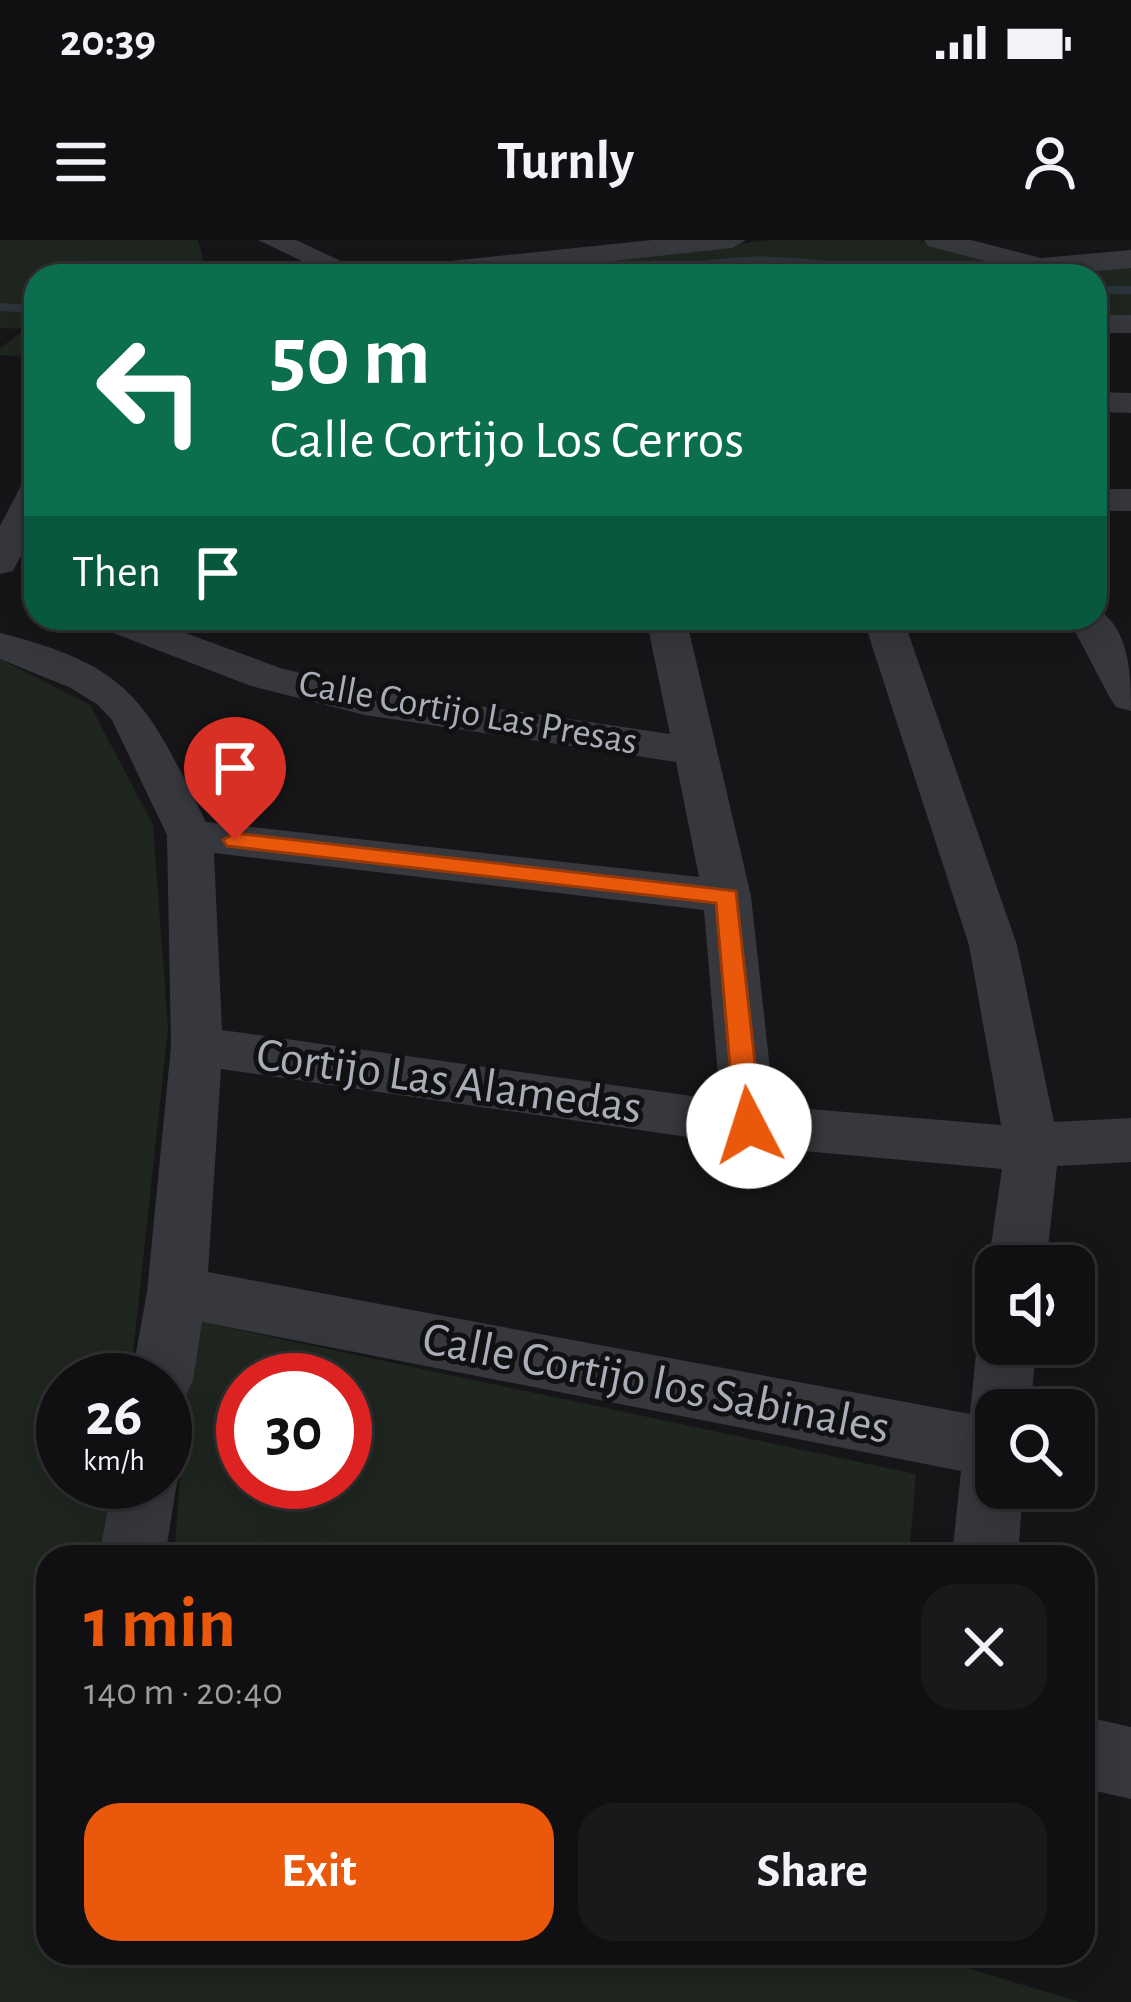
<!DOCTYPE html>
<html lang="en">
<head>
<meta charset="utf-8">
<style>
  body { margin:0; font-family:"Alegreya Sans",sans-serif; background:#19191b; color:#f1f3f6; height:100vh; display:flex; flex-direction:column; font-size:45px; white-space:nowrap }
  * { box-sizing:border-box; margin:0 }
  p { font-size:39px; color:#9c9d9f }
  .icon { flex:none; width:66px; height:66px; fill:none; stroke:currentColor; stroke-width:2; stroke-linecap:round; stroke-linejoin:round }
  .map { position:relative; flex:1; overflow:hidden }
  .sheet { position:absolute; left:36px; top:1305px; width:1059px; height:420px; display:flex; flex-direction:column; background:#101012; border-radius:36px; box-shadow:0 6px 30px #0003,0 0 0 3px #303032 }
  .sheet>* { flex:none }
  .hud { position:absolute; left:24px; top:24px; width:1083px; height:366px; border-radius:36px; box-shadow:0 6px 30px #0003,0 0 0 3px #303032; background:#0b6e4f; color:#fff; overflow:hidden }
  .fabs { position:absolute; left:975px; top:1005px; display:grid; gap:24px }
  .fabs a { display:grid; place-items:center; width:120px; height:120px; border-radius:24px; background:#101012; box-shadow:0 6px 30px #0003,0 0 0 3px #303032; font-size:60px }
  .speed { position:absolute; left:36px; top:1113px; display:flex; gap:24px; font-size:60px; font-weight:700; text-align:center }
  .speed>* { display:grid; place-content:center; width:156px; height:156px; border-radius:50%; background:#101012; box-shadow:0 6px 30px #0003,0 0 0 3px #303032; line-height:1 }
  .speed small { font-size:30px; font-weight:400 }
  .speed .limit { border:18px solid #d22; background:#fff; color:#111 }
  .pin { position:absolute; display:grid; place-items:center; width:102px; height:102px; color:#fff; margin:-123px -51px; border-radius:50% 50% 50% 0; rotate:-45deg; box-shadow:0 0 12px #0007 }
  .pin .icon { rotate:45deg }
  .me { position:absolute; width:132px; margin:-66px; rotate:355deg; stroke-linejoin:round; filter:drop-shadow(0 0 9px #0008) }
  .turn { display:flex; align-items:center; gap:42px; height:252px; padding:0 48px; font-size:54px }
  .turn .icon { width:156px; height:156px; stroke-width:2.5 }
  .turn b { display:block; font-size:84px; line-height:102px }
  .then { display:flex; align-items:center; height:114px; padding:0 48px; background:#0003; gap:24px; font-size:45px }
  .round { display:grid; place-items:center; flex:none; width:126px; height:126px; border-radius:36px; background:#19191b }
  .headline { display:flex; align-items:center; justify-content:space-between; height:204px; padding:0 48px }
  h1 { font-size:72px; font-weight:700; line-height:90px; color:#ea580c }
  .primary-button { display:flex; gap:24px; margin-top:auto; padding:24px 48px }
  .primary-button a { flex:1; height:138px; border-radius:36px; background:#ea580c; color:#fff; font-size:48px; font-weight:700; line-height:138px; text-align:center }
  .primary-button a+a { background:#19191b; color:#f1f3f6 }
  .status { display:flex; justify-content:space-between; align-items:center; height:84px; padding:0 60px; background:#101012; direction:ltr }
  .status svg { height:33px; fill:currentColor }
  header { display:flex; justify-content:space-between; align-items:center; height:156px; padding:0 48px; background:#101012; font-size:54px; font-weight:700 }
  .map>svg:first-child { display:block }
</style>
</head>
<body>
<div class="status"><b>20:39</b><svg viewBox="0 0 49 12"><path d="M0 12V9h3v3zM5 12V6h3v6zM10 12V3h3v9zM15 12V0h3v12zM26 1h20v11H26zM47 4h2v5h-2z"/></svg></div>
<header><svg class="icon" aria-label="menu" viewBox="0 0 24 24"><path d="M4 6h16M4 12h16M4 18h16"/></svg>Turnly<svg class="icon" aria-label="person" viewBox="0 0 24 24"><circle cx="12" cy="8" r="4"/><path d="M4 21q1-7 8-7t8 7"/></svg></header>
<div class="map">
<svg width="1131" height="1762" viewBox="0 0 1131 1762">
  <rect width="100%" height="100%" fill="#161618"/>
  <g fill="#1e261f" fill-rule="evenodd">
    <path d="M0,0H198L208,36H36V118L0,115V108L26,89L0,88Z"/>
    <path d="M770,0H919L1032,33L1131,22V78H1095V36H459Z"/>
    <path d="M0,419L90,465L153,585L168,789L130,1140H63V1242H119L111,1317H48V1713H918L1080,1762H0Z"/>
    <path d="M192,1080L916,1234L909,1317H174ZM243,1140H345V1242H243Z"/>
  </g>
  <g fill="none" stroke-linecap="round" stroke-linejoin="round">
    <g stroke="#2c353c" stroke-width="8">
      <path d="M656,36C732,13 806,18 883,36"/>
      <path d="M1095,50H1131"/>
      <path d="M0,67L36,69"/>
    </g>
    <g fill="#37383d" fill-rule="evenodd">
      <path d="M258,0H296L373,36H333Z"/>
      <path d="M652,0H746L732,8L476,36H379L394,27Z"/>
      <path d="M924,0H971L1041,18L1131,10V28L1041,36L928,6Z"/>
      <rect x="1095" y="75" width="36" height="18"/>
      <path d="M1095,152L1131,153V173L1095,172Z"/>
      <path d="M36,239V287L13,331L0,334V286L23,242Z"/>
      <rect x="1095" y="249" width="36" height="22"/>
      <path d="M1095,368C1130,386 1131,436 1131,471L1116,467L1110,458L1068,378H1095Z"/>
      <path d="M89,378H145L280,428L365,449L670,494L646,378H686L751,656L774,866L1001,885L969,705L863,378H903L1017,705L1054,882L1131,878V922L1057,926L1046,1026H996V1043L988,1026L1002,929L749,906L221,829L208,1032L970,1174L977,1104L986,1085L996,1081V1104H1037L1030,1170H996V1248H1023L1018,1317H952L961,1231L202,1082L193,1140L184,1160L165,1167V1140H131L147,1052L171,806L167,595L112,480L98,465L71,448L0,419V393C136,427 147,465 206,582L699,637L676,522L365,475L251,446L95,386ZM214,613L704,670L720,860L222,790Z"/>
      <path d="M165,1219L177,1242L165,1317H99L113,1242H165Z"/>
      <path d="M1083,1476L1131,1487V1559L1083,1548Z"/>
    </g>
  </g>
  <path fill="#ea580c" stroke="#983908" stroke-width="3" d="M235,593L736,651L762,886L758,893L749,896L735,886L716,663L227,606L223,600Z"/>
  <g text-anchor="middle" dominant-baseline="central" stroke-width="10" stroke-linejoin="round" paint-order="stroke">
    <g font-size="39" fill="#a8adb8" stroke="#111113">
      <text transform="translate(468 473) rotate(10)">Calle Cortijo Las Presas</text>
    </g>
    <g font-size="48" fill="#a8adb8" stroke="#111113">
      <text transform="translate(449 842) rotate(8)">Cortijo Las Alamedas</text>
      <text transform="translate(656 1144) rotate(11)">Calle Cortijo los Sabinales</text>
    </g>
  </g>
</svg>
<div class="fabs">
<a><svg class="icon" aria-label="sound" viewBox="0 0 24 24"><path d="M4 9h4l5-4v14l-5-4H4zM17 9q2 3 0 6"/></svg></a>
<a><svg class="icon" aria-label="search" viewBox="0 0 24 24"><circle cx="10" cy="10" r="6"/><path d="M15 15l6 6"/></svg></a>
</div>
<div class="speed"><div>26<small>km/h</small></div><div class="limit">30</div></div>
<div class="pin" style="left:235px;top:600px;background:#d93025"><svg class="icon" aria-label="arrive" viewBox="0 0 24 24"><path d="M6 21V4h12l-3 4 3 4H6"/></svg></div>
<svg class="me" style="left:749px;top:886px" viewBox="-20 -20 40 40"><circle r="19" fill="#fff"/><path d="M0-13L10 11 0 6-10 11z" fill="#ea580c"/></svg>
<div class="hud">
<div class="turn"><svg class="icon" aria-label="left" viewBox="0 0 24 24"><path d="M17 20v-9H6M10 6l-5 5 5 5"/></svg><div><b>50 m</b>Calle Cortijo Los Cerros</div></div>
<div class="then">Then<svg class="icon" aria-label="arrive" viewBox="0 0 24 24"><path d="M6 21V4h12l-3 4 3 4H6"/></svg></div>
</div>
<section class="sheet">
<div class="headline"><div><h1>1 min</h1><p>140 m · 20:40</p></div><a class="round"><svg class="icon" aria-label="close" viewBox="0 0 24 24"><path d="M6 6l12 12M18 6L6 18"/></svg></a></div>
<div class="primary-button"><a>Exit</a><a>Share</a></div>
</section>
</div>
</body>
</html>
